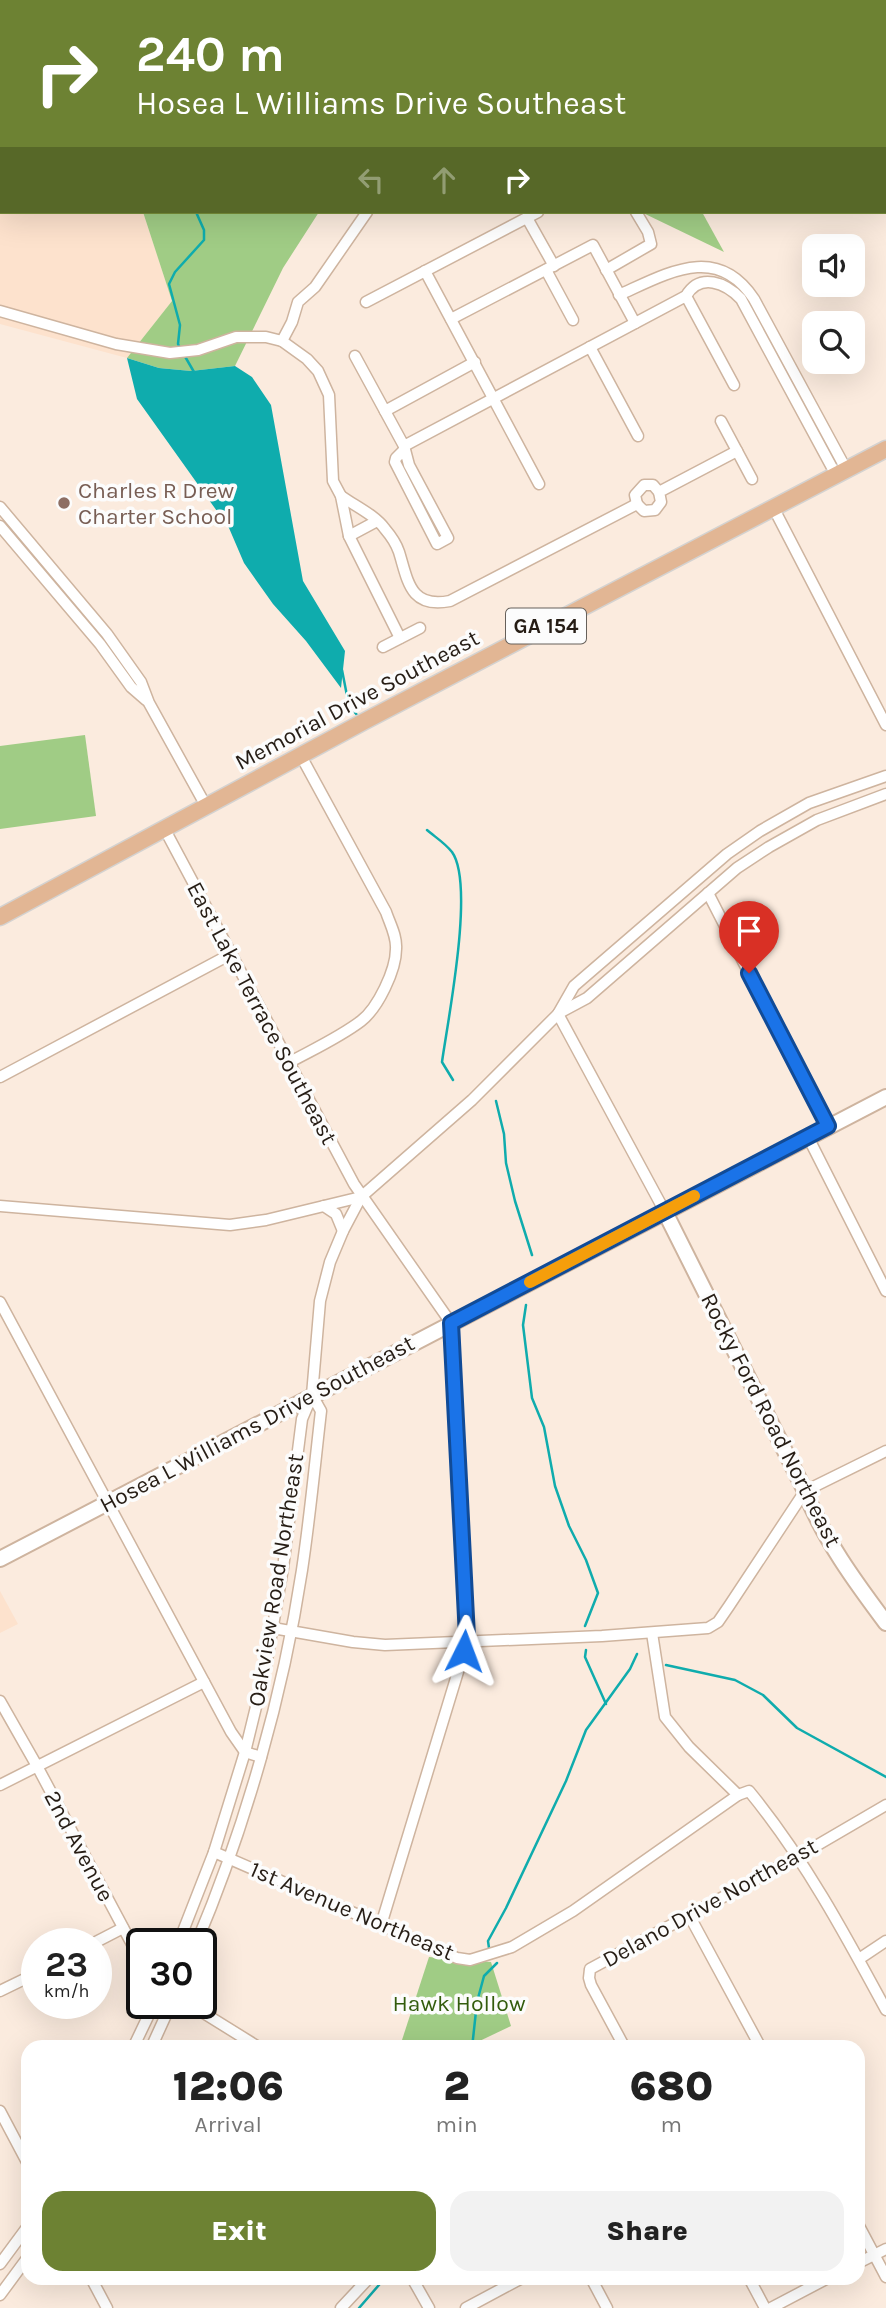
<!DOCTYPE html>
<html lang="en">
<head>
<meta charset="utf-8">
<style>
  body { margin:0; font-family:Karla,sans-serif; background:#f2f2f2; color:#222; height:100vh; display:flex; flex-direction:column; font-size:26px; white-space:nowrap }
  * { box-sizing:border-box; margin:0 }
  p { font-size:23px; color:#767676 }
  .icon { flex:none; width:38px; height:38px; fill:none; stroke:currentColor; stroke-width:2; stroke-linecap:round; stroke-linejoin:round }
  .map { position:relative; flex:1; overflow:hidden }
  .panel { position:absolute; left:21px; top:2040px; width:844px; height:245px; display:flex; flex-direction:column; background:#fff; border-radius:21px; box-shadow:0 7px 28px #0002 }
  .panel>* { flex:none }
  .hud { position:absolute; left:0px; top:0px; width:887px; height:214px; box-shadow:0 7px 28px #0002; background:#6d8233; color:#fff; overflow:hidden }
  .controls { position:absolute; left:802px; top:234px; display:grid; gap:14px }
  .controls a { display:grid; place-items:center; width:63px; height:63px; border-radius:14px; background:#fff; box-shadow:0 7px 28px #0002; font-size:35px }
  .speed { position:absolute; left:21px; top:1928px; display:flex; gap:14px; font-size:35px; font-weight:700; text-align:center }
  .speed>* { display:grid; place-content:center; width:91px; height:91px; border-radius:50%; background:#fff; box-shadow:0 7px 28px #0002; line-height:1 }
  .speed small { font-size:18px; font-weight:400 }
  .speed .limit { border:4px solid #111; border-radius:10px; background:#fff; color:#111 }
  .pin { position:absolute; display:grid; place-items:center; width:60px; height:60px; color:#fff; margin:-72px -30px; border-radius:50% 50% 50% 0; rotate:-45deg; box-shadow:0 0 7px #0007 }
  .pin .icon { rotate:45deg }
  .me { position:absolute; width:77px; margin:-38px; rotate:3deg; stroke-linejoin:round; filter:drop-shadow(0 0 5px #0008) }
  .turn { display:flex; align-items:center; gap:24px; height:147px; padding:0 21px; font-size:32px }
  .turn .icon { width:91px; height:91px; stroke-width:2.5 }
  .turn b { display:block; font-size:49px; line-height:60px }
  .lanes { display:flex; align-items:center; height:66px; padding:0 21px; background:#0003; justify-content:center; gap:35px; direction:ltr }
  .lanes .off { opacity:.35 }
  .eta { display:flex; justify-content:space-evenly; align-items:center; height:119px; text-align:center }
  .eta b { font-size:42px; font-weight:800; line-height:49px }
  .button { display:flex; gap:14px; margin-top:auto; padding:14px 21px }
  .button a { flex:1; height:80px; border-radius:21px; background:#6d8233; color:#fff; font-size:28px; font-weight:800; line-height:80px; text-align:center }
  .button a+a { background:#f2f2f2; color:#222 }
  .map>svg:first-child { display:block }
</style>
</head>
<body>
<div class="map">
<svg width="886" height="2308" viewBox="0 0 886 2308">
  <rect width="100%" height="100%" fill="#fbebde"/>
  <g fill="#fde2cd">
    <path d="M2,153V212H143L172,301L127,358L0,324V154Z"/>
    <path d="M0,1591L18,1624L0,1633Z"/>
  </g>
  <g fill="#a0cc85">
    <path d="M0,0H589L590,2H2V153L0,154Z"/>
    <path d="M143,212H319L283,268L235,366L191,371L159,368L127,358L172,301Z"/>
    <path d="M641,212H702L724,252Z"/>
    <path d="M85,735L96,816L0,829V746Z"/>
    <path d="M429,1957L491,1962L511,2026L467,2047H405L402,2040Z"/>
  </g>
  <path fill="#0facad" d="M127,358L159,368L191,371L235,366L252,377L271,405L303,581L345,651L341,688L306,641L273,604L244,563L229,528L137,399Z"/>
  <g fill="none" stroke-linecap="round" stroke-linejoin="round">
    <g stroke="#0facad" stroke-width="2.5">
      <path d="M297,0L298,2"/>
      <path d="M180,348L178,344L180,325L169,284L175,272L204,240V230L196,212"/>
      <path d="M183,353L194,372"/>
      <path d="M342,670L349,706L358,716"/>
      <path d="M427,830C435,837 445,843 452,852C475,884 448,1019 442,1062L453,1080"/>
      <path d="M496,1101L504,1134L506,1163L515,1201L532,1255"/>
      <path d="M526,1305L523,1325L532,1398L544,1427L555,1486L569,1526L586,1560L598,1593L585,1626"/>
      <path d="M586,1650L585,1657L606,1704"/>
      <path d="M666,1665L735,1680L763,1695L797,1728L886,1777"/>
      <path d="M489,1948L488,1941L506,1908L566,1781L586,1730L630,1669L637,1654"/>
      <path d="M472,2048L477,2002L484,1976L497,1963"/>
      <path d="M359,2308L385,2278"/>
    </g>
    <g stroke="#ceb49f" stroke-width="13">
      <g id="street">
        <path d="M773,0L775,2"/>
        <path d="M527,218L554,266"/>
        <path d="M546,270L573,320"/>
        <path d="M606,270L651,244L648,232L636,212"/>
        <path d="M425,271L539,484"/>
        <path d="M619,295C668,273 717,243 754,299L846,469"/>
        <path d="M686,296L734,385"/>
        <path d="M366,302L538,212"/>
        <path d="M0,311L116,344L170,353L198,350L236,337H266L282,341L307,359L318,371L329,395L333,481L341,496L349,536L400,638"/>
        <path d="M451,319L593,245L635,323"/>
        <path d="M282,341L292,322L298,302L315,287L367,212"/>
        <path d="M590,347L638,436"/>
        <path d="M355,356L404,446L686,296C700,272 726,283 741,299L836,475"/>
        <path d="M385,411L475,362"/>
        <path d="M721,421L752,479"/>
        <path d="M404,446L409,465L448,538L437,544L395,462L396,458L404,450"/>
        <path d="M341,496C355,506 375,515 385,529C391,536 396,543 399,552C408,581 410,609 450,601L637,504L644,511L655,510L661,502L659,492L737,451"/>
        <path d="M637,504L635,495L644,485H653L659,492"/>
        <path d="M0,507L107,634L141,682L149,703L206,806"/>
        <path d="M773,507L886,725"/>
        <path d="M0,526L100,644L131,687L146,700"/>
        <path d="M349,536L377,521"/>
        <path d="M383,647L420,628"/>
        <path d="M164,828L354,1184L451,1323L467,1642L381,1925"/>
        <path d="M708,893L828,1127"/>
        <path d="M559,1013L587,998L737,868L769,847L817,820L886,794"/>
        <path d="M558,1014L665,1212"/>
        <path d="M290,1062C314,1049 340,1037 361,1021C378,1008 396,970 396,949C397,936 390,924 386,912L301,756"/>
        <path d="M0,1077L231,954"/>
        <path d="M808,1137L886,1291"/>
        <path d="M0,1206L230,1225L266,1220L361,1197"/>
        <path d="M324,1206L336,1214L343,1231"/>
        <path d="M0,1302L231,1732L245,1752L261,1757"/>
        <path d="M273,1628L353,1642L385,1645L602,1636L708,1628L718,1622L729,1606L805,1491L886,1451"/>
        <path d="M652,1633L665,1717L689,1747L738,1795L749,1791C804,1858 845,1934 886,2010"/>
        <path d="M0,1701L37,1766L142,1963"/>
        <path d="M0,1785L204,1682"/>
        <path d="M214,1852L457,1958L470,1960L512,1947L573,1911L738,1795"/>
        <path d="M689,1915L761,2048"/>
        <path d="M92,1944L123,1928"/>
        <path d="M178,1944L214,1852L245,1752L266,1666L283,1568L302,1419L312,1395L320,1301L330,1262L343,1231L361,1197L472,1100L558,1014L574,986L727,854L760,831L809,803L886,776"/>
        <path d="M196,1944C245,1828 283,1695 302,1570C310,1517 315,1463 321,1411L312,1395"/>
        <path d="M859,1959L886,1941"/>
        <path d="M0,1991L37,1973"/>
        <path d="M184,2004L202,2012L260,2048"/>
        <path d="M133,2048L154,2004"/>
        <path d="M151,2048L171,2004"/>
        <path d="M625,2048L591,1985L589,1978L590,1969L797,1857L886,1805"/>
        <path d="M0,2111L28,2164"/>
        <path d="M858,2224L886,2277"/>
        <path d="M858,2263L886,2249"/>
        <path d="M0,2264L28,2226"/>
        <path d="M91,2278L107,2308"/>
        <path d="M412,2278L429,2308"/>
        <path d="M591,2278L607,2308"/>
        <path d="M749,2278L765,2308"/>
        <path d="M0,2295L28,2257"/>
        <path d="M341,2308L369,2278"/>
        <path d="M466,2308L522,2278"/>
        <path d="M771,2308L828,2278"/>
      </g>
    </g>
    <g stroke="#ceb49f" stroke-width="18">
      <g id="secondary">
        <path d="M665,1212L805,1491C823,1538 856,1583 886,1623"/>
        <path d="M0,1559L886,1097"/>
      </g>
    </g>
    <g stroke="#d4d2d0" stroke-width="19">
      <path id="primary" d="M0,917L363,722L886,449"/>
    </g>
    <use href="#street" stroke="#fff" stroke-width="10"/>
    <use href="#secondary" stroke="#fff" stroke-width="14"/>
    <use href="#primary" stroke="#e2b694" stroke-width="16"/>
  </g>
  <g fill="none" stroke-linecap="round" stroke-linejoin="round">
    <g stroke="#114b97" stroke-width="18">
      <path id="route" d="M464,1651L467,1637L451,1323L828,1126L749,973"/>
    </g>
    <use href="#route" stroke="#1a73e8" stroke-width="12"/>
    <path stroke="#f59e0b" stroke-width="12" d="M530,1282L694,1196"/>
  </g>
  <circle fill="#8d6e63" stroke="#fcfcfc" stroke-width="2.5" cx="64" cy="503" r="7"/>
  <g text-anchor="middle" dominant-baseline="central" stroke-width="7" stroke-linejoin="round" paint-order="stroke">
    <rect fill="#fcfcfc" stroke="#66605a" stroke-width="2" x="506" y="608.5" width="80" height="35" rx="5"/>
    <g font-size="21" font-weight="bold" fill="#261d15">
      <text x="546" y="626">GA 154</text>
    </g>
    <g font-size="23" fill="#785e54" stroke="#fcfcfc" text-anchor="start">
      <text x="78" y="490">Charles R Drew<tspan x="78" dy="26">Charter School</tspan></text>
    </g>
    <g font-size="23" fill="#261d15" stroke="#fcfcfc">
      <text transform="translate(357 700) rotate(-28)">Memorial Drive Southeast</text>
      <text transform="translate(262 1013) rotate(62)">East Lake Terrace Southeast</text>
      <text transform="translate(771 1420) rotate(63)">Rocky Ford Road Northeast</text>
      <text transform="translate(257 1424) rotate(-28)">Hosea L Williams Drive Southeast</text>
      <text transform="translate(276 1580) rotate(-81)">Oakview Road Northeast</text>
      <text transform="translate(79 1846) rotate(62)">2nd Avenue</text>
      <text transform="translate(710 1903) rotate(-29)">Delano Drive Northeast</text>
      <text transform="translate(352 1911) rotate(23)">1st Avenue Northeast</text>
    </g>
    <g font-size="23" fill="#335c0d" stroke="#fcfcfc">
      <text x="459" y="2003">Hawk Hollow</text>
    </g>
  </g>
</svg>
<div class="controls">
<a><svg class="icon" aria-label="sound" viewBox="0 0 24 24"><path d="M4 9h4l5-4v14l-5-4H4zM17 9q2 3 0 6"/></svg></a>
<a><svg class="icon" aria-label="search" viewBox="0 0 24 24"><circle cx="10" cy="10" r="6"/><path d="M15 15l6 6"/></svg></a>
</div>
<div class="speed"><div>23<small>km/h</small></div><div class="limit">30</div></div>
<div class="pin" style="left:749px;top:973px;background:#d93025"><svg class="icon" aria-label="arrive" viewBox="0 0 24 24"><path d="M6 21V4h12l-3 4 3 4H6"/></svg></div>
<svg class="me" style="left:464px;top:1651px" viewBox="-20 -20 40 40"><path d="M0-17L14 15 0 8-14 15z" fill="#1a73e8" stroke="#fff" stroke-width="4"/></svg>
<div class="hud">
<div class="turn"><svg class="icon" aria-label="right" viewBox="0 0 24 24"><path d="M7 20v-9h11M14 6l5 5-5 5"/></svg><div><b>240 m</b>Hosea L Williams Drive Southeast</div></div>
<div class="lanes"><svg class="icon off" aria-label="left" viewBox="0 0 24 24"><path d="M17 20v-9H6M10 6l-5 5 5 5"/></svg><svg class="icon off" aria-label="ahead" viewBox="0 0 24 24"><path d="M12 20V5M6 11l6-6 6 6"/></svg><svg class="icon" aria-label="right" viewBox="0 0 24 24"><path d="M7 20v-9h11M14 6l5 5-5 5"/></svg></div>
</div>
<section class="panel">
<div class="eta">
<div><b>12:06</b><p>Arrival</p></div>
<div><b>2</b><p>min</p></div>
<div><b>680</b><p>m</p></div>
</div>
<div class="button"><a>Exit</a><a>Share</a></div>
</section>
</div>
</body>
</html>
